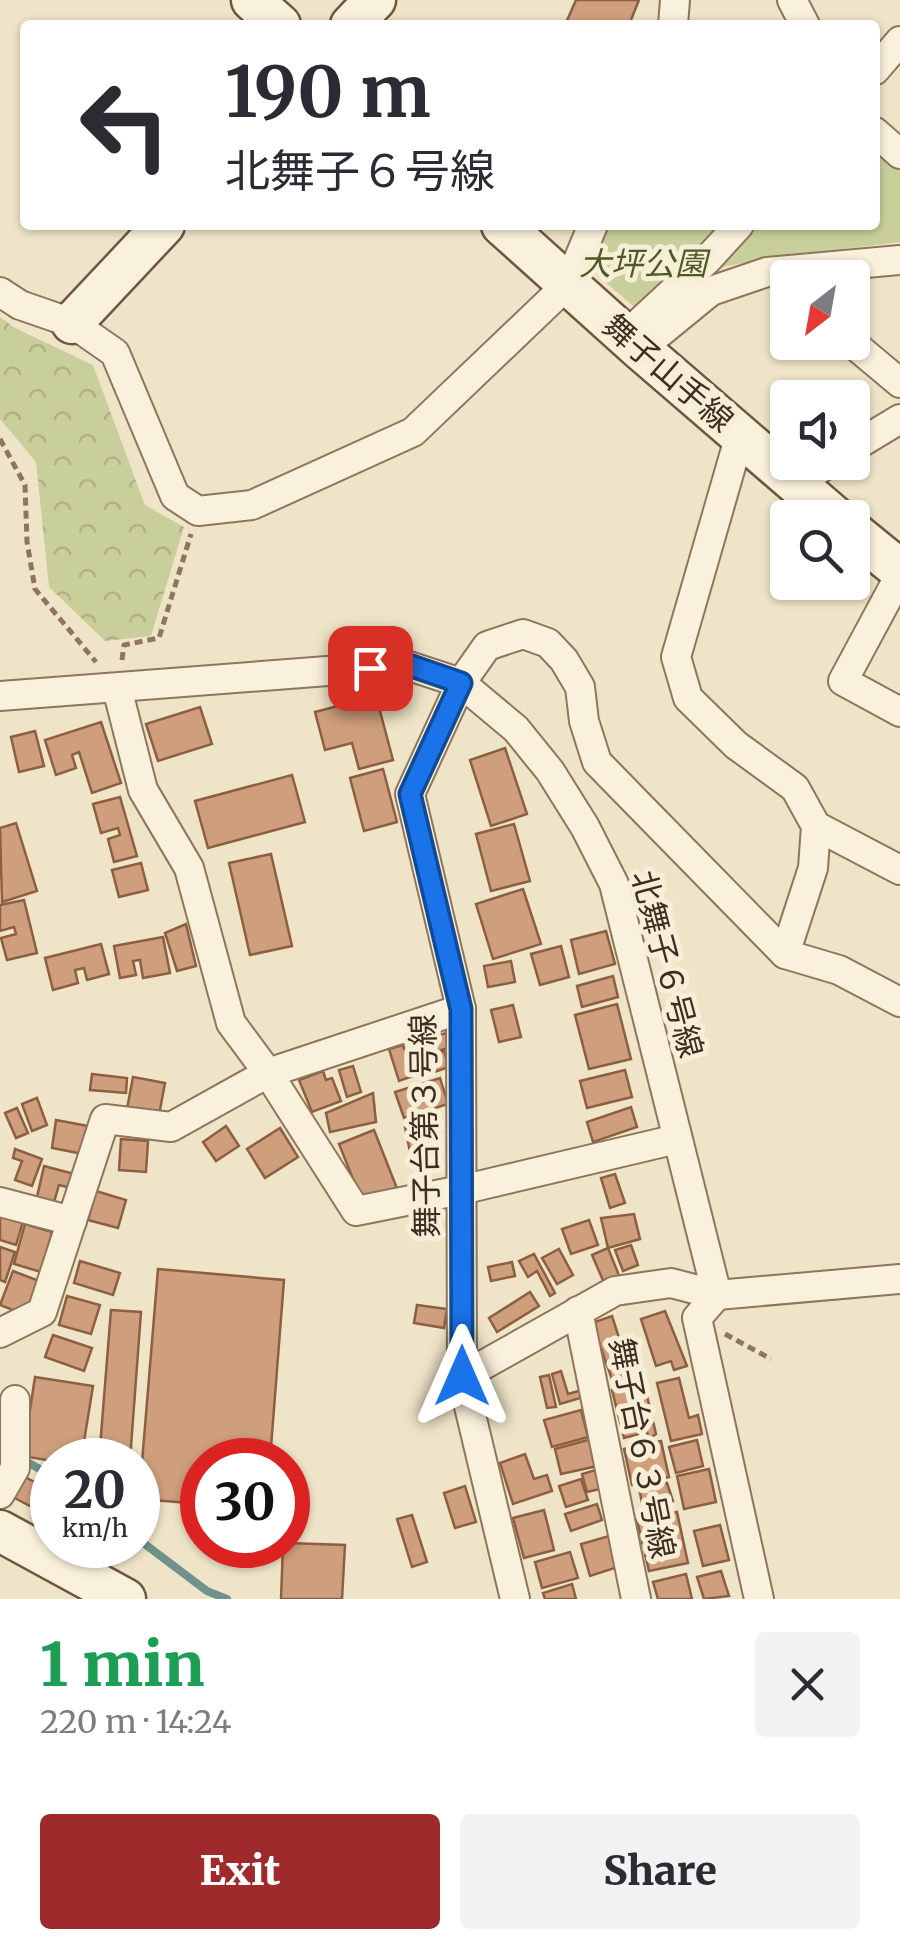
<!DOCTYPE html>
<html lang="en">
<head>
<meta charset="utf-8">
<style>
  body { margin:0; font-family:Merriweather,"Noto Sans JP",serif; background:#f2f2f3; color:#2b2b33; height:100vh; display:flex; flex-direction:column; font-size:38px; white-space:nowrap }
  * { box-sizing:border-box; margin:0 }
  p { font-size:32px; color:#7c7c81 }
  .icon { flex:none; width:55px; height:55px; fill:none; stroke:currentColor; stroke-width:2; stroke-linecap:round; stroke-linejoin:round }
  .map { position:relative; height:1599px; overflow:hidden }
  .drawer { display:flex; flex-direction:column; background:#fff; flex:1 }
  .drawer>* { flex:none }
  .top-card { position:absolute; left:20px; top:20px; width:860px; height:210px; border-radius:10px; box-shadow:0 2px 8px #0004; background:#fff; color:#2b2b33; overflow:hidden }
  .needle { width:65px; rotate:211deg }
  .controls { position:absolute; left:770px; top:260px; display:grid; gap:20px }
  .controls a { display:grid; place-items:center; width:100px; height:100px; border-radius:10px; background:#fff; box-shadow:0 2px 8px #0004; font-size:50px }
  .speed { position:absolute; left:30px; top:1438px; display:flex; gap:20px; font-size:50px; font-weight:700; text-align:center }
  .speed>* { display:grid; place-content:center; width:130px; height:130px; border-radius:50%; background:#fff; box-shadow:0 2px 8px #0004; line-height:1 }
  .speed small { font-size:25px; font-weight:400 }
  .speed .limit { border:15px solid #d22; background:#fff; color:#111 }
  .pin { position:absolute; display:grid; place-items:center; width:85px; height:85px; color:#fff; margin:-42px; border-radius:20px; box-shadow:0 5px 15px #0006 }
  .me { position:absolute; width:110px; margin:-55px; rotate:0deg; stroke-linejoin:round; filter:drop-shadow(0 0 8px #0008) }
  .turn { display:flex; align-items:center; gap:35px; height:210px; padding:0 40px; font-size:45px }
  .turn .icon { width:130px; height:130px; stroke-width:2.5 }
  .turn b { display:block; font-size:70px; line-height:85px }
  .round { display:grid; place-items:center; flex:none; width:105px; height:105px; border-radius:10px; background:#f2f2f3 }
  .overview { display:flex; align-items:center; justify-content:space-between; height:170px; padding:0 40px }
  h1 { font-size:60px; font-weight:800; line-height:75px; color:#1e9e55 }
  .action { display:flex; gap:20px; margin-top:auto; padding:20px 40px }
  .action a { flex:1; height:115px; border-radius:10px; background:#9e2a2b; color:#fff; font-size:40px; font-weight:800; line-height:115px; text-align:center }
  .action a+a { background:#f2f2f3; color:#2b2b33 }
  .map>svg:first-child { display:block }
</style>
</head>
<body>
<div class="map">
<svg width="900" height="1599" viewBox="0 0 900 1599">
  <defs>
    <pattern id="forest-crowns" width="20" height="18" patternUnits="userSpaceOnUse" patternTransform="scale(2.5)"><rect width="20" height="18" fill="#c9cf9b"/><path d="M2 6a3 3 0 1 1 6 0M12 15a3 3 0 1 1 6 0" fill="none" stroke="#aeb285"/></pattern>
  </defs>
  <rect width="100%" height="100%" fill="#f0e4c8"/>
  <path fill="url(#forest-crowns)" d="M0,317L15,328L93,365L145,505L184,527L151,636L105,641L49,587L36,462L0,419Z"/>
  <path fill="#c9cf9b" d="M875,148L900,171V242L776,257L717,268L637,309L593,272V247L604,225H875Z"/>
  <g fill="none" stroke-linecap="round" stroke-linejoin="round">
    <g stroke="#6f938a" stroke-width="8">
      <path d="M22,1459L52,1476"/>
      <path d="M138,1539L207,1591L227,1599"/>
    </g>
  </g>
  <g fill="#cf9f7d" stroke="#8d5f41" stroke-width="2.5">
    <path d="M576,0H639L629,25H565Z"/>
    <path d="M376,696L393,760L359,769L352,743L325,750L315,712Z"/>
    <path d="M200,707L212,744L158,761L146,724Z"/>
    <path d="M101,722L121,783L92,793L79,752L72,755L76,768L56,775L45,740Z"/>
    <path d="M35,731L44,766L19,772L11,737Z"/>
    <path d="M505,748L527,814L491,826L470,760Z"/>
    <path d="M383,769L397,822L364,831L350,778Z"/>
    <path d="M292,775L305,822L208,848L195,801Z"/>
    <path d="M120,797L137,856L114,862L108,839L120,835L118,828L101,833L93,804Z"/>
    <path d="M16,823L37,891L2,902L0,828Z"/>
    <path d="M514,824L530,881L491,891L476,834Z"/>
    <path d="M271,854L292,946L250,955L229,863Z"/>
    <path d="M141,863L148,890L119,897L112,870Z"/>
    <path d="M523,889L541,944L493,959L476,904Z"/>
    <path d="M24,900L37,953L7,960L1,938L16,934L14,927L0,931V905Z"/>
    <path d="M186,924L196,966L177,971L165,933Z"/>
    <path d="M606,931L615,964L579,974L571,940Z"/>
    <path d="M163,937L170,973L143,978L140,960L133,961L136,975L120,978L114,946Z"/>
    <path d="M101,944L109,974L87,980L84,968L75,970L78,983L53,990L45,958Z"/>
    <path d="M561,946L569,977L540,985L531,954Z"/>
    <path d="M511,961L515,982L488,987L484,966Z"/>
    <path d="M613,976L618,997L582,1007L577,986Z"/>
    <path d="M617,1004L631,1059L589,1069L575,1015Z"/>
    <path d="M513,1005L521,1037L499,1042L491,1010Z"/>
    <path d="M446,1033L451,1047L422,1056L417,1042Z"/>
    <path d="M403,1045L413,1076L399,1081L389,1049Z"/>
    <path d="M444,1051L449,1067L420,1077L415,1061Z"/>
    <path d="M353,1066L361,1092L347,1097L339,1070Z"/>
    <path d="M625,1070L632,1097L587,1108L580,1081Z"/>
    <path d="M323,1071L326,1080L332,1078L341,1101L312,1112L299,1080Z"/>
    <path d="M92,1074L127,1078L126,1093L90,1090Z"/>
    <path d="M133,1077L165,1083L159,1115L127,1109Z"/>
    <path d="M440,1078L448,1104L404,1118L395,1092Z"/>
    <path d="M373,1093L376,1122L330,1132L326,1113Z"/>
    <path d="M37,1098L47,1125L32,1131L22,1104Z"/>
    <path d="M631,1107L637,1127L593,1142L587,1122Z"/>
    <path d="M17,1108L28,1133L16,1138L5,1113Z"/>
    <path d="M56,1120L88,1126L83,1154L52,1148Z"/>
    <path d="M424,1122L430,1148L410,1152L405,1127Z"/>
    <path d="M226,1126L239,1146L216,1161L203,1142Z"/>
    <path d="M280,1128L298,1157L265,1178L247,1149Z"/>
    <path d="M374,1130L398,1191L363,1204L339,1144Z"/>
    <path d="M121,1139L148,1141L146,1172L119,1170Z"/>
    <path d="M15,1149L42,1159L32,1186L15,1180L22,1161L13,1158Z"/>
    <path d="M44,1166L74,1174L71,1188L59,1185L54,1202L37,1197Z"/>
    <path d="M615,1174L625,1203L610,1208L601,1178Z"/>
    <path d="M96,1191L126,1200L118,1228L88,1220Z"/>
    <path d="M0,1211L24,1218L16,1245L0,1240Z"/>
    <path d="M634,1214L640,1239L608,1248L601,1218Z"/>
    <path d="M589,1220L598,1245L571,1254L562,1229Z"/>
    <path d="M25,1224L52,1232L41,1272L14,1264Z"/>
    <path d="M631,1245L638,1265L623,1271L615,1250Z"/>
    <path d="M0,1247L15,1252L5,1282L0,1280Z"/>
    <path d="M608,1248L620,1278L605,1285L592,1255Z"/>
    <path d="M559,1249L573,1275L557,1284L542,1258Z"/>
    <path d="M534,1254L555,1293L550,1296L537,1271L528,1277L519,1261Z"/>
    <path d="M80,1261L120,1273L113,1295L74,1283Z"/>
    <path d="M512,1262L515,1276L491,1281L488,1267Z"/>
    <path d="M158,1269L284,1280L270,1460H202V1504L139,1499Z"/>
    <path d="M13,1271L39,1281L25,1315L0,1305Z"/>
    <path d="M530,1292L539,1306L497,1332L489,1318Z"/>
    <path d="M67,1296L100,1305L91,1334L59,1325Z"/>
    <path d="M417,1305L447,1309L444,1328L414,1323Z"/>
    <path d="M111,1310L141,1312L130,1460H99Z"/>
    <path d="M665,1311L687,1366L674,1370L671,1361L656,1366L641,1319Z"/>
    <path d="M612,1316L620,1341L627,1339L640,1376L614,1385L592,1323Z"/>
    <path d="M53,1335L92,1348L84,1371L45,1357Z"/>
    <path d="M561,1371L568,1394L582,1390L584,1397L560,1404L552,1374Z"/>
    <path d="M549,1375L556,1407L547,1408L540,1377Z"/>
    <path d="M35,1377L93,1386L81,1460L52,1461L23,1456Z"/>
    <path d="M679,1378L689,1418L698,1415L702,1434L671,1441L657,1383Z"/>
    <path d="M644,1383L656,1434L649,1439L647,1432L624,1438L612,1390Z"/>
    <path d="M581,1410L588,1437L552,1447L544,1420Z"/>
    <path d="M595,1438L602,1465L561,1474L555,1449Z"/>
    <path d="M697,1440L703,1466L676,1473L669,1447Z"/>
    <path d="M661,1441L669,1477L632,1485L624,1449Z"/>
    <path d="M525,1454L534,1479L547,1475L552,1491L513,1504L500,1463Z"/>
    <path d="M599,1469L604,1488L587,1492L582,1474Z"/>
    <path d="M709,1469L716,1502L684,1509L677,1476Z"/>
    <path d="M23,1476L52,1491V1499L45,1514L13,1497Z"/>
    <path d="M581,1479L588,1500L566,1507L559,1486Z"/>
    <path d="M667,1483L673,1501L643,1507L639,1489Z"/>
    <path d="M465,1486L476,1522L455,1528L444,1493Z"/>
    <path d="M597,1504L602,1520L571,1531L565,1514Z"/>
    <path d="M544,1510L554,1550L524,1558L513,1518Z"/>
    <path d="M677,1512L688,1563L649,1571L637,1520Z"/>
    <path d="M412,1515L427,1562L412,1567L397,1519Z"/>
    <path d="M720,1525L729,1560L703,1566L694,1531Z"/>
    <path d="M609,1536L618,1567L590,1576L581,1544Z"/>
    <path d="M288,1543L345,1545L342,1599H281L283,1545Z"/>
    <path d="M570,1552L578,1578L542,1588L535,1562Z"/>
    <path d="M721,1571L729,1596L704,1599L697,1577Z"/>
    <path d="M686,1574L692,1599H658L653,1582Z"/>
    <path d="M572,1584L576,1599H545L543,1593Z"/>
  </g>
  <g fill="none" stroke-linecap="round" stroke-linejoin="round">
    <g stroke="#8d765c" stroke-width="32">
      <g id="street">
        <path d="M792,0L805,25"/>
        <path d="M673,25L675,0"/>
        <path d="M875,70L900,41"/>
        <path d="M875,132L900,154"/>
        <path d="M0,292L20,305L72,323L115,353L175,496L198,511L252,505L413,432L568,284L593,225"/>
        <path d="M625,336L707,260L739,225"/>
        <path d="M851,342L900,383"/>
        <path d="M640,349L711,291L767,272L900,260"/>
        <path d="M740,435L676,657L688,698L736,745L795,788L816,826L813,868L785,954"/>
        <path d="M852,448L900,419"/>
        <path d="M796,484L830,462"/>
        <path d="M900,575L843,681L900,712"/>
        <path d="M0,696L406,665L461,683L516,729L550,771L585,827L614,884L717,1295L697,1318L759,1599"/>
        <path d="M816,826L900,870"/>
        <path d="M461,1009L268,1073L356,1211L461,1190L677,1139"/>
        <path d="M0,1202L72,1221"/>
        <path d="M578,1311L636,1599"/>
        <path d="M0,1333L42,1312L105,1119L171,1127L268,1073L231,1023L189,868L143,790L117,688"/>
        <path d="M462,1377L615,1291L671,1283L717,1295L900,1279"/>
        <path d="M0,1494L15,1468V1400"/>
        <path d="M515,1599L462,1377L461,1009L410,794L461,683L487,646L523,634L548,643L564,660L580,687L584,721L597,762L639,805L785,954L839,970L900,1002"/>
      </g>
    </g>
    <g stroke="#6f573f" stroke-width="45">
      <g id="secondary">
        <path d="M252,0L280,25"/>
        <path d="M351,25L375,0"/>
        <path d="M502,225L640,349L836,518"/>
        <path d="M72,323L164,225"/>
        <path d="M852,531L900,570"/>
        <path d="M0,1531L125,1599"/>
      </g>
    </g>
    <g stroke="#8d765c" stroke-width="5" stroke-dasharray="8 5" stroke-linecap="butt">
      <path d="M0,439L25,485L27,542L35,589L96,662"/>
      <path d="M122,660L124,645L159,638L191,534"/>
      <path d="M725,1334L771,1359"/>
    </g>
    <use href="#street" stroke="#faf1dc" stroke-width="28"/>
    <use href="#secondary" stroke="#faf1dc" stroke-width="40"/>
  </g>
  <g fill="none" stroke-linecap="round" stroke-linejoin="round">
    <g stroke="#114b97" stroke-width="25">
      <path id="route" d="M370,668L406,664L461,683L410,794L461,1009L462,1376"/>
    </g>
    <use href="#route" stroke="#1a73e8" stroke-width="18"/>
  </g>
  <g text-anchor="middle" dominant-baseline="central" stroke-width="10" stroke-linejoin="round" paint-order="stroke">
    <g font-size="32" font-style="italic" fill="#4d5a26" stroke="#f7eed8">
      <text x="643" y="264">大坪公園</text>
    </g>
    <g font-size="32" fill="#3d2e20" stroke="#f7eed8">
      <text transform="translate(668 373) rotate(41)">舞子山手線</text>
      <text transform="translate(667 964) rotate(75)">北舞子６号線</text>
      <text transform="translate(425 1126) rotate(-91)">舞子台第３号線</text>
      <text transform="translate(642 1448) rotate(79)">舞子台６３号線</text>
    </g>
  </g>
</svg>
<div class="controls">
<a><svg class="needle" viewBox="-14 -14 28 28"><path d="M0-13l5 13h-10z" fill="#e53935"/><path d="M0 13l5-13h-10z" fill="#7c7c81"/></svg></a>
<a><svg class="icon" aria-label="sound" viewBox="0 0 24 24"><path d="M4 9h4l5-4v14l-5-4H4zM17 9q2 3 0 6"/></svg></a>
<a><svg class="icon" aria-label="search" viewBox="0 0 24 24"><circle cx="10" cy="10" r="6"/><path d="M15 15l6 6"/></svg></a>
</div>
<div class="speed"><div>20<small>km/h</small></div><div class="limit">30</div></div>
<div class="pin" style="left:370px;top:668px;background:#d93025"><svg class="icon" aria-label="arrive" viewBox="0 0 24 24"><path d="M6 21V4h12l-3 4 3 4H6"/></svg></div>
<svg class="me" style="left:462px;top:1376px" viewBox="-20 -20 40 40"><path d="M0-17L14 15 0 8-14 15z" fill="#1a73e8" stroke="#fff" stroke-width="4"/></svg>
<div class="top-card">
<div class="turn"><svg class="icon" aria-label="left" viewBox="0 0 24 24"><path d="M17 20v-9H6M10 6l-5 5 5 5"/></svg><div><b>190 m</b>北舞子６号線</div></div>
</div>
</div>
<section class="drawer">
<div class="overview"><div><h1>1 min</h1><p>220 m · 14:24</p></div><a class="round"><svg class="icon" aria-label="close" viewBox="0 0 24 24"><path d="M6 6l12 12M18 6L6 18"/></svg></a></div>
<div class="action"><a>Exit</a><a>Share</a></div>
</section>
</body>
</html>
